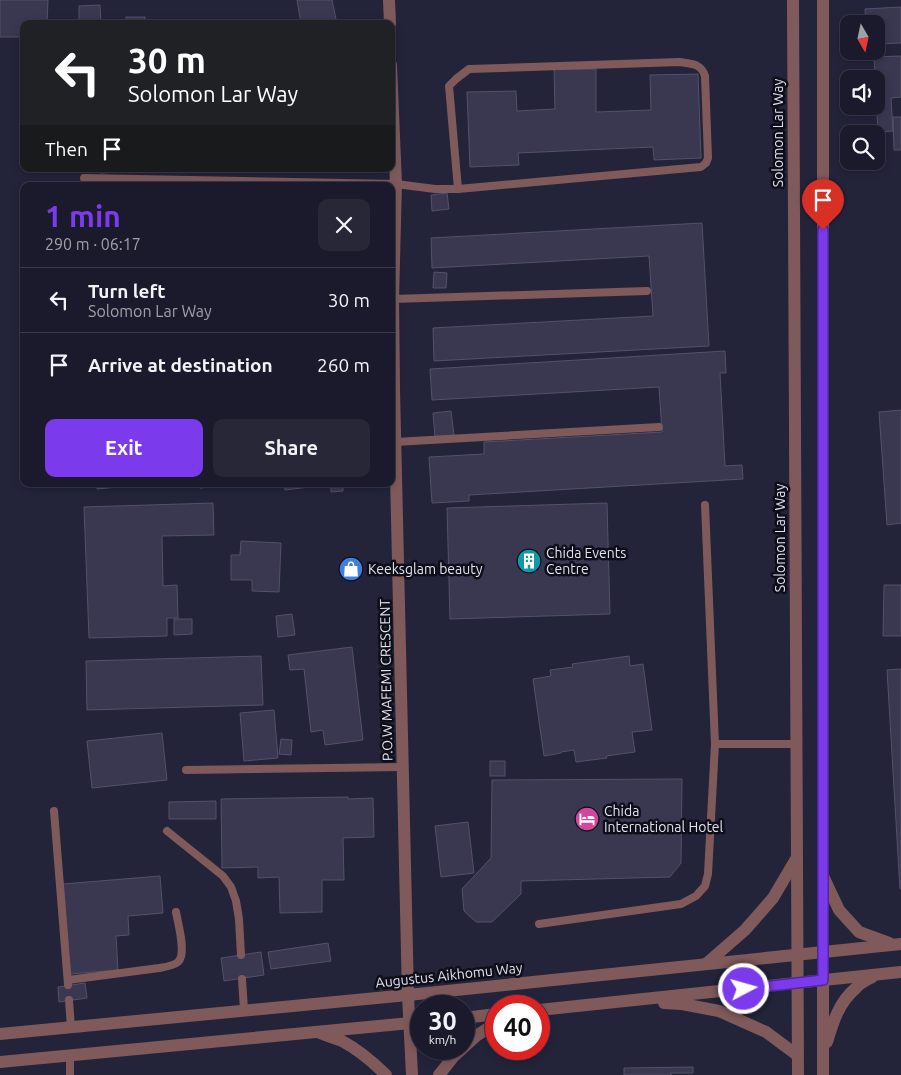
<!DOCTYPE html>
<html lang="en">
<head>
<meta charset="utf-8">
<style>
  body { margin:0; font-family:Ubuntu,sans-serif; background:#272738; color:#f1f3f6; height:100vh; display:flex; flex-direction:column; font-size:19px; white-space:nowrap }
  * { box-sizing:border-box; margin:0 }
  p { font-size:16px; color:#9fa1a9 }
  .icon { flex:none; width:28px; height:28px; fill:none; stroke:currentColor; stroke-width:2; stroke-linecap:round; stroke-linejoin:round }
  .map { position:relative; flex:1; overflow:hidden }
  .drawer { position:absolute; left:20px; top:182px; width:375px; height:305px; display:flex; flex-direction:column; background:#1a1a2c; border-radius:10px; box-shadow:0 2px 8px #0003,0 0 0 1px #383848 }
  .drawer>* { flex:none }
  .banner { position:absolute; left:20px; top:20px; width:375px; height:152px; border-radius:10px; box-shadow:0 2px 8px #0003,0 0 0 1px #383848; background:#202124; color:#fff; overflow:hidden }
  .needle { width:32px; rotate:171deg }
  .buttons { position:absolute; left:840px; top:15px; display:grid; gap:10px }
  .buttons a { display:grid; place-items:center; width:45px; height:45px; border-radius:10px; background:#1a1a2c; box-shadow:0 2px 8px #0003,0 0 0 1px #383848; font-size:25px }
  .speed { position:absolute; left:410px; top:995px; display:flex; gap:10px; font-size:25px; font-weight:700; text-align:center }
  .speed>* { display:grid; place-content:center; width:65px; height:65px; border-radius:50%; background:#1a1a2c; box-shadow:0 2px 8px #0003,0 0 0 1px #383848; line-height:1 }
  .speed small { font-size:12px; font-weight:400 }
  .speed .limit { border:8px solid #d22; background:#fff; color:#111 }
  .pin { position:absolute; display:grid; place-items:center; width:42px; height:42px; color:#fff; margin:-51px -21px; border-radius:50% 50% 50% 0; rotate:-45deg; box-shadow:0 0 5px #0007 }
  .pin .icon { rotate:45deg }
  .me { position:absolute; width:55px; margin:-28px; rotate:84deg; stroke-linejoin:round; filter:drop-shadow(0 0 4px #0008) }
  .turn { display:flex; align-items:center; gap:18px; height:105px; padding:0 25px; font-size:22px }
  .turn .icon { width:65px; height:65px; stroke-width:2.5 }
  .turn b { display:block; font-size:35px; line-height:42px }
  .then { display:flex; align-items:center; height:48px; padding:0 25px; background:#0003; gap:10px; font-size:19px }
  .round { display:grid; place-items:center; flex:none; width:52px; height:52px; border-radius:10px; background:#272738 }
  .head { display:flex; align-items:center; justify-content:space-between; height:85px; padding:0 25px }
  h1 { font-size:30px; font-weight:600; line-height:38px; color:#7c3aed }
  .primary-button { display:flex; gap:10px; margin-top:auto; padding:10px 25px }
  .primary-button a { flex:1; height:58px; border-radius:10px; background:#7c3aed; color:#fff; font-size:20px; font-weight:600; line-height:58px; text-align:center }
  .primary-button a+a { background:#272738; color:#f1f3f6 }
  ul { padding:0; list-style:none }
  li { display:flex; align-items:center; gap:15px; height:65px; padding:0 25px; border-top:1px solid #383848 }
  li div { flex:1 }
  li b { display:block; font-size:19px }
  li em { font-style:normal }
  .map>svg:first-child { display:block }
</style>
</head>
<body>
<div class="map">
<svg width="901" height="1075" viewBox="0 0 901 1075">
  <rect width="100%" height="100%" fill="#23233a"/>
  <g fill="#3a3851" stroke="#53516b">
    <path d="M0,0H48L47,24H24V37H0Z"/>
    <path d="M297,0H332L337,24H301Z"/>
    <path d="M100,5L101,24H79V6Z"/>
    <path d="M901,7V43L876,44V24H866L865,9Z"/>
    <rect x="126" y="17" width="19" height="7"/>
    <path d="M901,56V97L891,98L893,131L878,132L874,57Z"/>
    <path d="M554,69H596V112L651,110L650,75L698,74L701,158L654,160L653,147L518,153L519,165L470,167L467,92L516,91L517,111L555,109Z"/>
    <path d="M893,117H901V150H894Z"/>
    <path d="M100,169H121V172L100,173Z"/>
    <path d="M158,169H175V172L158,171Z"/>
    <rect x="188" y="169" width="35" height="1"/>
    <path d="M447,193L449,209L432,211L431,195Z"/>
    <path d="M702,223L709,346L434,361L433,328L653,316L649,256L432,268L431,238Z"/>
    <path d="M434,272L447,273L446,288H433Z"/>
    <path d="M725,351L726,373H720L725,466L742,465L743,479L469,495V501L432,503L429,457L484,454V442L662,432L659,387L432,400L430,369Z"/>
    <path d="M901,410V523L887,525L879,412Z"/>
    <path d="M451,411L454,435L435,437L433,413Z"/>
    <path d="M97,484H139V485L97,489Z"/>
    <path d="M199,484H233L200,488Z"/>
    <path d="M284,484H325V485L285,490Z"/>
    <path d="M331,484H343V491L331,492Z"/>
    <path d="M213,503L214,535L162,536L163,586L177,585L178,618H167V636L89,638L84,507Z"/>
    <path d="M607,503L610,614L450,619L447,508Z"/>
    <path d="M241,541L281,543L279,592L252,591V580H231V555H240Z"/>
    <path d="M884,585H901V636H883Z"/>
    <path d="M292,614L295,635L278,637L276,616Z"/>
    <path d="M174,619H192V634L174,635Z"/>
    <path d="M352,647L363,740L325,745L323,730L311,732L304,669L290,670L288,655Z"/>
    <path d="M261,656L263,705L87,710L86,661Z"/>
    <path d="M629,656L630,666L643,664L652,730L632,732L635,752L606,756L607,758L576,762L574,750L561,752V753L544,756L533,679L551,676L550,670L573,667L572,664Z"/>
    <path d="M901,669V889H900L887,670Z"/>
    <path d="M274,710L278,758L244,761L240,713Z"/>
    <path d="M162,733L167,780L92,788L87,741Z"/>
    <path d="M281,739L292,740L291,755L279,754Z"/>
    <rect x="490" y="761" width="15" height="15"/>
    <path d="M682,779L681,863L670,877L521,881V894L492,922H476L464,911L462,889L491,858L492,780Z"/>
    <path d="M348,797V799L373,798L374,837L343,838L344,880H322V912L280,913L279,877L258,878V867L222,868L221,799Z"/>
    <path d="M216,801V819H169V802Z"/>
    <path d="M468,822L474,873L441,877L435,826Z"/>
    <path d="M160,876L163,913L128,916L129,935L116,936L118,970L70,974L63,884Z"/>
    <path d="M328,943L331,961L271,969L268,952Z"/>
    <path d="M261,952L264,975L224,981L221,958Z"/>
    <path d="M85,983L87,998L59,1002L58,987Z"/>
    <path d="M693,1067V1073H671V1075H624V1068Z"/>
  </g>
  <g fill="none" stroke-linecap="round" stroke-linejoin="round">
    <g stroke="#805a5b" stroke-width="8">
      <path d="M84,178L396,184L435,189H458L701,167L706,163L708,158L705,76C701,63 691,64 679,62L469,69L456,79L449,86L458,189"/>
      <path d="M393,299L647,291"/>
      <path d="M395,442L659,427"/>
      <path d="M715,744H795"/>
      <path d="M186,770L403,767"/>
      <path d="M54,811L68,985"/>
      <path d="M167,831L223,876L231,887L236,901L239,919L241,955"/>
      <path d="M539,924L681,904L696,896L705,886L708,874L715,744L705,505"/>
      <path d="M242,979L244,1010"/>
      <path d="M68,980L159,968C165,967 173,966 178,962C187,954 178,924 176,912"/>
      <path d="M69,1000L71,1027"/>
      <path d="M70,1056V1075"/>
    </g>
    <g stroke="#805a5b" stroke-width="12">
      <path d="M389,0L390,24"/>
      <path d="M391,65L396,184L393,299L394,389L408,995L412,1075"/>
    </g>
    <g stroke="#805a5b" stroke-width="12">
      <path d="M793,0L798,1075"/>
      <path d="M824,878L839,910L859,932L889,943"/>
      <path d="M706,964L745,930L773,898L796,859"/>
      <path d="M664,1003L682,1004L719,1011L766,1032L797,1055"/>
      <path d="M539,1010L901,972"/>
      <path d="M464,1018L496,1014"/>
      <path d="M320,1033C327,1036 335,1038 342,1041C359,1050 373,1062 386,1075"/>
      <path d="M0,1034L408,995L901,944"/>
      <path d="M827,1042C833,1022 839,1002 856,988C860,983 867,980 872,977"/>
      <path d="M464,1047L476,1036L496,1023"/>
      <path d="M0,1062L421,1022"/>
      <path d="M439,1075L454,1056L462,1049"/>
      <path d="M823,1075V0"/>
    </g>
  </g>
  <g fill="none" stroke-linecap="round" stroke-linejoin="round">
    <g stroke="#51269a" stroke-width="12">
      <path id="route" d="M744,989L823,980V230"/>
    </g>
    <use href="#route" stroke="#7c3aed" stroke-width="9"/>
  </g>
  <defs>
    <g id="building-disc" transform="scale(1.25)"><circle r="9.5" fill="#0f9aa8" stroke="#0e0e18"/><path d="M-4-6H4V6H1V3H-1V6H-4ZM-2.5-4.3h1.7v1.8h-1.7ZM.8-4.3h1.7v1.8H.8ZM-2.5-1h1.7V.8h-1.7ZM.8-1h1.7V.8H.8Z" fill="#fff"/></g>
    <g id="shop-disc" transform="scale(1.25)"><circle r="9.5" fill="#3f7fe0" stroke="#0e0e18"/><path d="M-5-2.5h2.3a2.7 3.5 0 0 1 5.4 0H5L5.5 6h-11ZM-1.5-2.5h3a1.5 2.3 0 0 0-3 0Z" fill="#fff"/></g>
    <g id="hotel-disc" transform="scale(1.25)"><circle r="9.5" fill="#d1479c" stroke="#0e0e18"/><path d="M-6-4.5h1.5V1H6V5H4.5V3h-9V5H-6ZM-4 0a1.8 1.8 0 1 1 3.6 0ZM.5 0V-2.5h3Q6-2.5 6 0Z" fill="#fff"/></g>
  </defs>
  <g fill-rule="evenodd">
    <use href="#building-disc" x="529" y="561"/>
    <use href="#shop-disc" x="351" y="569"/>
    <use href="#hotel-disc" x="587" y="819"/>
  </g>
  <g text-anchor="middle" dominant-baseline="central" stroke-width="5" stroke-linejoin="round" paint-order="stroke">
    <g font-size="14" fill="#e1e2f2" stroke="#0e0e18">
      <text transform="translate(778 133) rotate(-90)">Solomon Lar Way</text>
      <text transform="translate(780 538) rotate(-90)">Solomon Lar Way</text>
      <text transform="translate(386 680) rotate(-91)">P.O.W MAFEMI CRESCENT</text>
      <text transform="translate(449 975) rotate(-6)">Augustus Aikhomu Way</text>
    </g>
    <g font-size="14" fill="#e1e2f2" stroke="#0e0e18" text-anchor="start">
      <text x="546" y="553">Chida Events<tspan x="546" dy="16">Centre</tspan></text>
      <text x="368" y="569">Keeksglam beauty</text>
      <text x="604" y="811">Chida<tspan x="604" dy="16">International Hotel</tspan></text>
    </g>
  </g>
</svg>
<div class="buttons">
<a><svg class="needle" viewBox="-14 -14 28 28"><path d="M0-13l5 13h-10z" fill="#e53935"/><path d="M0 13l5-13h-10z" fill="#9fa1a9"/></svg></a>
<a><svg class="icon" aria-label="sound" viewBox="0 0 24 24"><path d="M4 9h4l5-4v14l-5-4H4zM17 9q2 3 0 6"/></svg></a>
<a><svg class="icon" aria-label="search" viewBox="0 0 24 24"><circle cx="10" cy="10" r="6"/><path d="M15 15l6 6"/></svg></a>
</div>
<div class="speed"><div>30<small>km/h</small></div><div class="limit">40</div></div>
<div class="pin" style="left:823px;top:230px;background:#d93025"><svg class="icon" aria-label="arrive" viewBox="0 0 24 24"><path d="M6 21V4h12l-3 4 3 4H6"/></svg></div>
<svg class="me" style="left:744px;top:989px" viewBox="-20 -20 40 40"><circle r="17" fill="#7c3aed" stroke="#fff" stroke-width="3"/><path d="M0-11L8 9 0 5-8 9z" fill="#fff"/></svg>
<div class="banner">
<div class="turn"><svg class="icon" aria-label="left" viewBox="0 0 24 24"><path d="M17 20v-9H6M10 6l-5 5 5 5"/></svg><div><b>30 m</b>Solomon Lar Way</div></div>
<div class="then">Then<svg class="icon" aria-label="arrive" viewBox="0 0 24 24"><path d="M6 21V4h12l-3 4 3 4H6"/></svg></div>
</div>
<section class="drawer">
<div class="head"><div><h1>1 min</h1><p>290 m · 06:17</p></div><a class="round"><svg class="icon" aria-label="close" viewBox="0 0 24 24"><path d="M6 6l12 12M18 6L6 18"/></svg></a></div>
<ul>
<li><svg class="icon" aria-label="left" viewBox="0 0 24 24"><path d="M17 20v-9H6M10 6l-5 5 5 5"/></svg><div><b>Turn left</b><p>Solomon Lar Way</p></div><em>30 m</em></li>
<li><svg class="icon" aria-label="arrive" viewBox="0 0 24 24"><path d="M6 21V4h12l-3 4 3 4H6"/></svg><div><b>Arrive at destination</b></div><em>260 m</em></li>
</ul>
<div class="primary-button"><a>Exit</a><a>Share</a></div>
</section>
</div>
</body>
</html>
